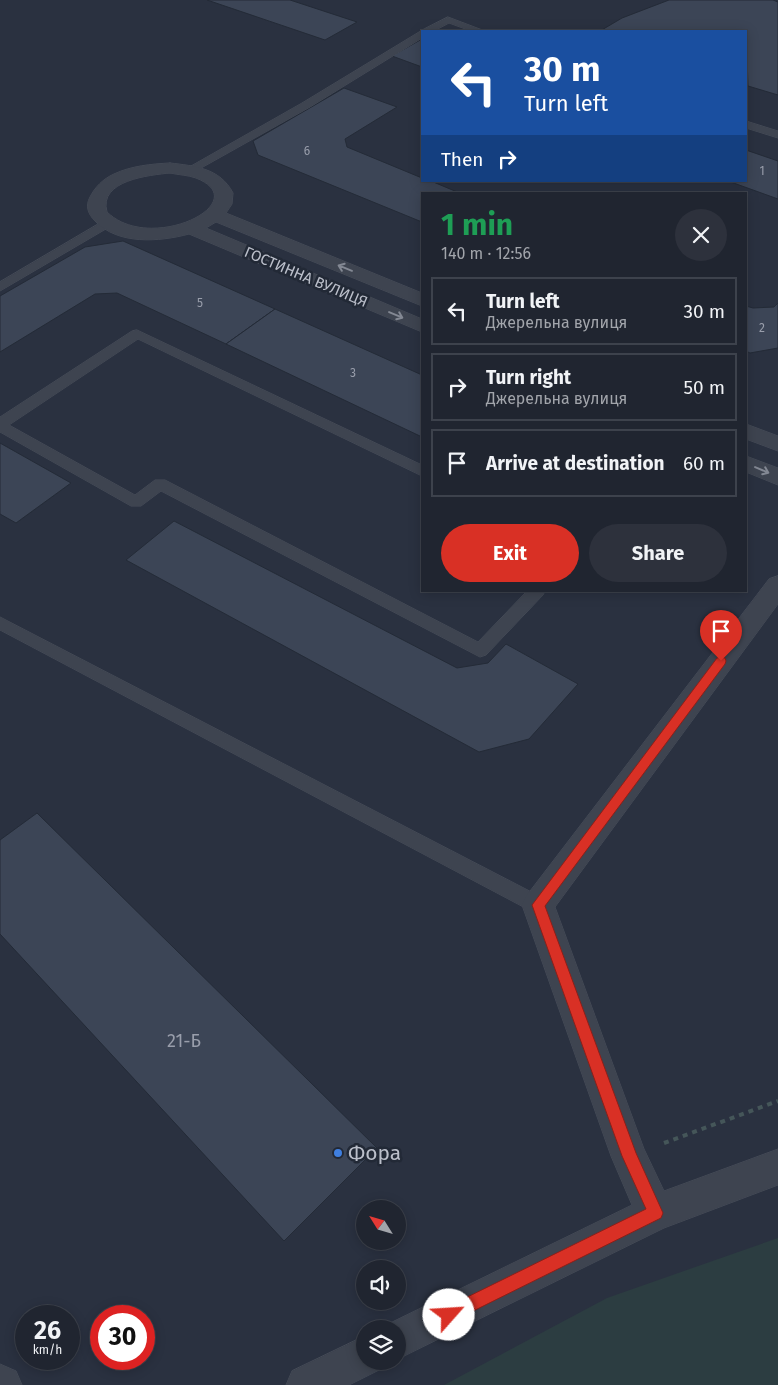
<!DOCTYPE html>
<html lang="en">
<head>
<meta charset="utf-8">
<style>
  body { margin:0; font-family:"Fira Sans",sans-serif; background:#2d313c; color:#f1f3f6; height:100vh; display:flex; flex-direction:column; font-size:19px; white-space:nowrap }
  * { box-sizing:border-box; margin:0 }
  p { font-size:16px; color:#a2a5ab }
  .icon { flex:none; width:28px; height:28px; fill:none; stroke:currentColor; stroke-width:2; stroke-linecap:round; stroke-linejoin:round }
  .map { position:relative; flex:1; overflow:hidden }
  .panel { position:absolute; left:421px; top:192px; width:326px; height:400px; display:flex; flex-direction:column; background:#202530; border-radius:0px; box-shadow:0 2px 12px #0003,0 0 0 1px #3d424c }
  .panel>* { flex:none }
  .hud { position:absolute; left:421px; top:30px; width:326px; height:152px; border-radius:0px; box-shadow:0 2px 12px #0003,0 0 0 1px #3d424c; background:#1a4fa0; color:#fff; overflow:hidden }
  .needle { width:32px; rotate:307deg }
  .buttons { position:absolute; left:356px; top:1200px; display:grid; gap:10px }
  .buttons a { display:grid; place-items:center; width:50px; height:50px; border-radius:50%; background:#202530; box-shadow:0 2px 12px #0003,0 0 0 1px #3d424c; font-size:25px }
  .speed { position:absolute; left:15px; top:1305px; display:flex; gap:10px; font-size:25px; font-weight:700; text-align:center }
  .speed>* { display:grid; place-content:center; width:65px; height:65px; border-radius:50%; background:#202530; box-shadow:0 2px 12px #0003,0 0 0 1px #3d424c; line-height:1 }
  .speed small { font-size:12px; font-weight:400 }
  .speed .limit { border:8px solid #d22; background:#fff; color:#111 }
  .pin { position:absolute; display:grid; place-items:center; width:42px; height:42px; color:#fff; margin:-51px -21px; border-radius:50% 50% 50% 0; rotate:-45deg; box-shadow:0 0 5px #0007 }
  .pin .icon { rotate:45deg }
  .me { position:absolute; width:55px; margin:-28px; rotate:64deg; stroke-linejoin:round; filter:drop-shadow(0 0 4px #0008) }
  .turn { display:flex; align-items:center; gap:18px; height:105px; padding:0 20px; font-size:22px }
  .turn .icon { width:65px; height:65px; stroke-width:2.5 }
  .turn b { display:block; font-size:35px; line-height:42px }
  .then { display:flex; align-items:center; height:48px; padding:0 20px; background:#0003; gap:10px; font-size:19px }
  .round { display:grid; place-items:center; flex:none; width:52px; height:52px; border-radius:26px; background:#2d313c }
  .overview { display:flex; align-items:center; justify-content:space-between; height:85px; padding:0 20px }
  h1 { font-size:30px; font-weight:700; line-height:38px; color:#1e9e55 }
  .button { display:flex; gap:10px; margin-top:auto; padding:10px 20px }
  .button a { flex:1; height:58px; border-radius:30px; background:#d93025; color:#fff; font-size:20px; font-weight:700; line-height:58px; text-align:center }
  .button a+a { background:#2d313c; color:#f1f3f6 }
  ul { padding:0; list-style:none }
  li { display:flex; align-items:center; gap:15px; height:68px; margin:0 10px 8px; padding:0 10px; border:2px solid #3d424c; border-radius:0px }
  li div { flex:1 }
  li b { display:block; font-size:19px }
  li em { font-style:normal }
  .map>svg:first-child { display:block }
</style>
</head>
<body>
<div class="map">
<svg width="778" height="1385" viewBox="0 0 778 1385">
  <rect width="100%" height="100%" fill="#2a3140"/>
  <path fill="#2c3d41" d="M778,1238V1385H444L607,1298Z"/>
  <g fill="#3c4556" stroke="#242b37">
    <path d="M207,0H290L357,22L325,40Z"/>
    <path d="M669,0H773L778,2V95L748,86L746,31H600L622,18Z"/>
    <path d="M422,39V67L392,56Z"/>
    <path d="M344,88L397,107L345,139L347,147L422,178V181H431L462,194H422V222L258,155L253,141Z"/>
    <path d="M746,150L778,161V199L728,181H746Z"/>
    <path d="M123,241L275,309L226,344L117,293L95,294L0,352V296L85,247Z"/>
    <path d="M778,303V348L750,353L746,351V306L753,308L774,307Z"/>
    <path d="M275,309L422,375V437L226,344Z"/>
    <path d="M0,443L71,483L16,523L0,514Z"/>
    <path d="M174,521L457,668L488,663L506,644L578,684L529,739L479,752L126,560Z"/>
    <path d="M37,813L377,1148L284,1241L0,934V840Z"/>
  </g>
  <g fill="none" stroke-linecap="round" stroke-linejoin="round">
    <g stroke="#474d59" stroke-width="1">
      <g id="lane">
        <path d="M448,17L485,31H471L449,23L434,31H422V38L310,107L194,172H186L184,170L302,103L424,29Z"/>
        <path d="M746,121L778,131V138L746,128Z"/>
        <path d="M107,219L113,223L111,226L0,291V282Z"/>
        <path d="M137,330L422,465V476L138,339L9,425L135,495L155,480H165L478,642L527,591H545L543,595L486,655L480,657L161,491L141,506H131L0,432V417L132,331Z"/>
        <path d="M0,617L545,899L548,905L545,911L538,914L531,911L0,630Z"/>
      </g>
    </g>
    <g stroke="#474d59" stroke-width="1">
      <g id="street">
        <path d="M170,163C195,166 220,168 233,193L232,204L226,213L422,293V306L216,222L206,228L422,319V332L189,234C159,242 118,245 95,221C88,214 85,206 90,197C95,187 103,179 114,174C131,166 151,164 170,163ZM170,173C179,175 188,175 196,178C257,202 151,255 107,212C98,180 150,175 170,173Z"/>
        <path d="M746,424L778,436V451L746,439Z"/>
        <path d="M746,456L778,468V485L746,472Z"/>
        <path d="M778,576V604L555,907L644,1149L664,1191L778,1149V1185L664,1228L398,1359V1329H383L384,1326L632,1205L611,1156L522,905L527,895L769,579Z"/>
        <path d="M365,1336V1361H383L379,1370L349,1385H286L292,1371Z"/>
        <path d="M0,1364L16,1371L22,1385H0Z"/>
      </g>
    </g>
    <path stroke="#455659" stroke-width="4" stroke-dasharray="5 5" stroke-linecap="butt" d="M664,1143L778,1101"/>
    <use href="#lane" fill="#3e4450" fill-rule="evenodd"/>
    <use href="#street" fill="#3e4450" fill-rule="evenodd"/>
  </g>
  <defs><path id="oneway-shaft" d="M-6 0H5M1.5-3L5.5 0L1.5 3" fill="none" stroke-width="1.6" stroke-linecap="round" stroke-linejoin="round" transform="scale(1.25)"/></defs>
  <g stroke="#838893">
    <use href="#oneway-shaft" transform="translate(345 268) rotate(-158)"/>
    <use href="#oneway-shaft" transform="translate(396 315) rotate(23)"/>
    <use href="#oneway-shaft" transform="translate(762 470) rotate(23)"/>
  </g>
  <path fill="#d93025" stroke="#8d1f18" d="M721,657L725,658L726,661L725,664L545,906L636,1153L663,1213L661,1218L449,1323L443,1320L441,1315L443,1309L646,1209L622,1156L532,905L717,658Z"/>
  <circle fill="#3f7fe0" stroke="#222936" stroke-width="2" cx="338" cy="1153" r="5"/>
  <g text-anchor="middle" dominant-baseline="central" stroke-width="5" stroke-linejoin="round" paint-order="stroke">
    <g font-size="12" fill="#999eab">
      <text x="307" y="151">6</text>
      <text x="762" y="171">1</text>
      <text x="200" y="303">5</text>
      <text x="762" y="328">2</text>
      <text x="353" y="373">3</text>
    </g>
    <g font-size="15" fill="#bbbfca" stroke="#222936">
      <text transform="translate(306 277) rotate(23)">ГОСТИННА ВУЛИЦЯ</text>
    </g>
    <g font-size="18" fill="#999eab">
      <text x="184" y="1041">21-Б</text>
    </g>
    <g font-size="21" fill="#bbbfca" stroke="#222936" text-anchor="start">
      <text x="348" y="1153">Фора</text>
    </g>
  </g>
</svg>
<div class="buttons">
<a><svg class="needle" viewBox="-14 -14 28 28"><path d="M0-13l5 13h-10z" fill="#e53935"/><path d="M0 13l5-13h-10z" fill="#a2a5ab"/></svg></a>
<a><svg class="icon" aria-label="sound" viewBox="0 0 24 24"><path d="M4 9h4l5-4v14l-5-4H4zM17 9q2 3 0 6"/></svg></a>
<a><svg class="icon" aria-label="layers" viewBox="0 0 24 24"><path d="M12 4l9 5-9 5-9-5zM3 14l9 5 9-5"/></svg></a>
</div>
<div class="speed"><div>26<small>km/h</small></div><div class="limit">30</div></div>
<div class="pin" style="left:721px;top:661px;background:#d93025"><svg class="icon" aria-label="arrive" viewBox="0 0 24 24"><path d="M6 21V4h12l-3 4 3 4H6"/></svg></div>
<svg class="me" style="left:449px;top:1315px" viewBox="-20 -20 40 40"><circle r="19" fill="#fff"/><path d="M0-13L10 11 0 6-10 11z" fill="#d93025"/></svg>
<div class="hud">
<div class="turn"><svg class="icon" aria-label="left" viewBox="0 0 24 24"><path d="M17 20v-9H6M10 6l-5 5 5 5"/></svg><div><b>30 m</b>Turn left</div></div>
<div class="then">Then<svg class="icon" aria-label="right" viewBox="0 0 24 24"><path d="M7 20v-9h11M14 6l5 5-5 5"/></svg></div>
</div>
<section class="panel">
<div class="overview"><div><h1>1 min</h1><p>140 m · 12:56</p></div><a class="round"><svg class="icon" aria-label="close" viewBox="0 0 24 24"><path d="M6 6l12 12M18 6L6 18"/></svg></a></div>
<ul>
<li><svg class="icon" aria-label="left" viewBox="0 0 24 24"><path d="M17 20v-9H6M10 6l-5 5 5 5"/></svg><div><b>Turn left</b><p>Джерельна вулиця</p></div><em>30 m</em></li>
<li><svg class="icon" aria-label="right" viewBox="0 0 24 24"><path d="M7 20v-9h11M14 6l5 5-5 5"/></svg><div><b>Turn right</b><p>Джерельна вулиця</p></div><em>50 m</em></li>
<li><svg class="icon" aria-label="arrive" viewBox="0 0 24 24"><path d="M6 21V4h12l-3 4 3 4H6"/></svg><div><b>Arrive at destination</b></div><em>60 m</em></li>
</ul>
<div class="button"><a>Exit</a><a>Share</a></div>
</section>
</div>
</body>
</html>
